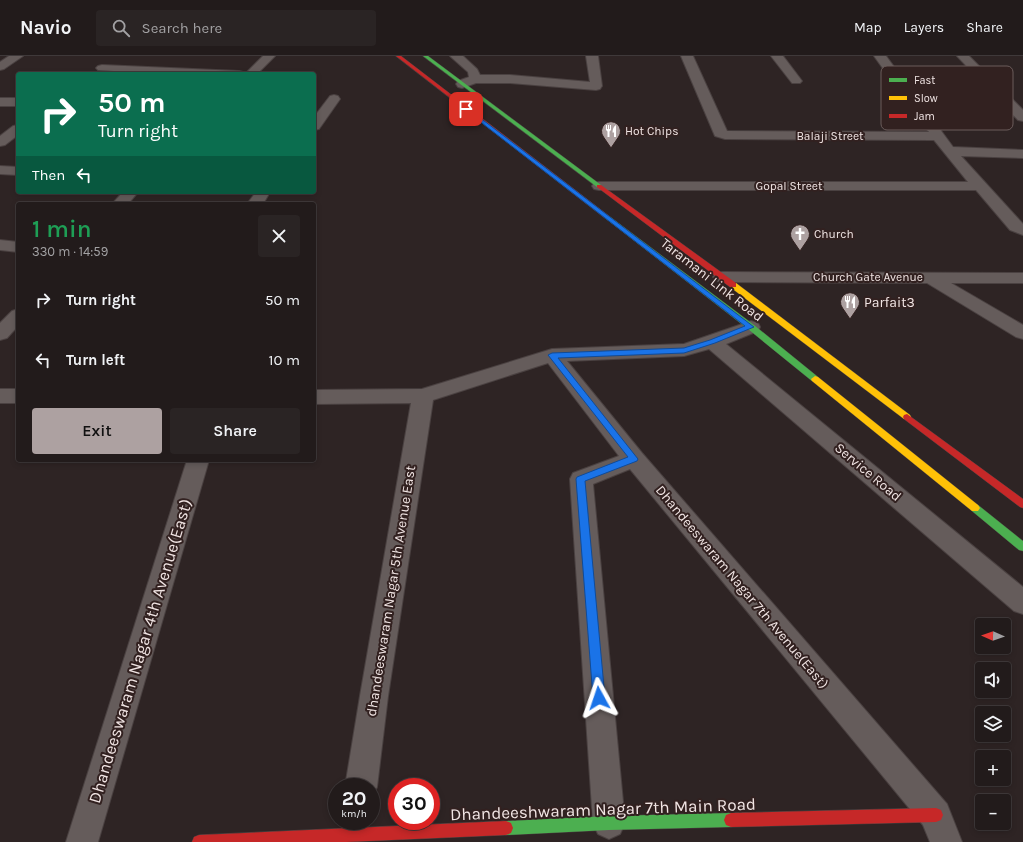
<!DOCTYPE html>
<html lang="en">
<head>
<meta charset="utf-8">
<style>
  body { margin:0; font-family:Karla,sans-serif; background:#2a2424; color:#f1f3f6; height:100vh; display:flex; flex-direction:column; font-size:15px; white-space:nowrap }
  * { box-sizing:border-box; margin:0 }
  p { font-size:13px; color:#a2a1a3 }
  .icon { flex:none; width:22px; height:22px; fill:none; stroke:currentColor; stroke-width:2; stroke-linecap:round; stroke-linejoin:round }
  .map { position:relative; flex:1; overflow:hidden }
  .side { position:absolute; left:16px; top:146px; width:300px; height:260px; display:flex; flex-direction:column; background:#221b1b; border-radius:4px; box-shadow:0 2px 6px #0003,0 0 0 1px #3f393a }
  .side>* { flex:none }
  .hud { position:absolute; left:16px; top:16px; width:300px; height:122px; border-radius:4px; box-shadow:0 2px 6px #0003,0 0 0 1px #3f393a; background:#0b6e4f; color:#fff; overflow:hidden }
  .needle { width:26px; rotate:272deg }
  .buttons { position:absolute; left:975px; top:562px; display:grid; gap:8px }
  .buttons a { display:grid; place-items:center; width:36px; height:36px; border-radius:4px; background:#221b1b; box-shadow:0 2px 6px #0003,0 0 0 1px #3f393a; font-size:20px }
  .speed { position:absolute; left:328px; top:722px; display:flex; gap:8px; font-size:20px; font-weight:700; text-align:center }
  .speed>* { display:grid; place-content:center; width:52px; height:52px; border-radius:50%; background:#221b1b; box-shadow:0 2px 6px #0003,0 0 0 1px #3f393a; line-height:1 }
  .speed small { font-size:10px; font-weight:400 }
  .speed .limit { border:6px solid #d22; background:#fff; color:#111 }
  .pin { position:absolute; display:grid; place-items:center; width:34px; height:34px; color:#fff; margin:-17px; border-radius:8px; box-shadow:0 2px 6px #0006 }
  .me { position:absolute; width:44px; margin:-22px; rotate:355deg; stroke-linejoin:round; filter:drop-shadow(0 0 3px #0008) }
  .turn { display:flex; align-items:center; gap:14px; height:84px; padding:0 16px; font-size:18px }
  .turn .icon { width:52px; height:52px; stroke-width:2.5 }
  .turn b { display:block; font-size:28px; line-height:34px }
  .then { display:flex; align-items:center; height:38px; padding:0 16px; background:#0003; gap:8px; font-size:15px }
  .round { display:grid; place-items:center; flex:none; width:42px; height:42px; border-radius:4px; background:#2a2424 }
  .overview { display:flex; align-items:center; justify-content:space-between; height:68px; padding:0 16px }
  h1 { font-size:24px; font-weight:600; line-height:30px; color:#1e9e55 }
  .cta { display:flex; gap:8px; margin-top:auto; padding:8px 16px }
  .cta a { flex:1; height:46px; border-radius:4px; background:#ada1a1; color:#111; font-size:16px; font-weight:600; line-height:46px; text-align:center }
  .cta a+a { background:#2a2424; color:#f1f3f6 }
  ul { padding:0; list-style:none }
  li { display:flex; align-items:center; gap:12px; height:60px; padding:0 16px }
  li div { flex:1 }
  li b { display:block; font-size:15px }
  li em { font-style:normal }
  header { display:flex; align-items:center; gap:24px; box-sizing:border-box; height:56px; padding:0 20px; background:#221b1b; border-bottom:1px solid #3f393a }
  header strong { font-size:19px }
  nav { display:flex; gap:22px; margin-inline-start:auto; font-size:14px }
  .search { width:280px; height:36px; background:#2a2424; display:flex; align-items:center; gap:10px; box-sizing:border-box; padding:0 14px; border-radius:4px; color:#a2a1a3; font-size:15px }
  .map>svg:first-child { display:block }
</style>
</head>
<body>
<header>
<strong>Navio</strong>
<div class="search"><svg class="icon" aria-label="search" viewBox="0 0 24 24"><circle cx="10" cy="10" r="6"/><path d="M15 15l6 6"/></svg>Search here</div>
<nav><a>Map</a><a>Layers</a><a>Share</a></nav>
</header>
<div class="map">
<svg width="1023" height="786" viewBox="0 0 1023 786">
  <rect width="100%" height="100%" fill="#2e2424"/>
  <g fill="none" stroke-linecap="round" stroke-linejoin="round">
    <g stroke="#4a4141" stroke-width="2">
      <g id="street">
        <path d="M9,0H23L4,13L0,14V6Z"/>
        <path d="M263,0H275L257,18H245Z"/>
        <path d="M450,0H463L477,13L480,19H510L590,26L586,0H598L602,30L600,33L596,34L510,27H476L462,32L458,31L456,28L458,25L469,21L468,16Z"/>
        <path d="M681,0H693L727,75L929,76L874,0H886L953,91L1023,94V102L961,100L1023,168V179L1010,174L976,134H599L594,133L592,130L594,127L599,126H968L934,84L725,83L715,80Z"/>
        <path d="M771,0H783L802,25L800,27H792Z"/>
        <path d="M957,0H969L1023,54V65L1018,64Z"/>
        <path d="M102,9L239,15L243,16L245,18H161L98,14L96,12L98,10Z"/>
        <path d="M334,39L338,40L340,43L319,73L314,74V61L330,40Z"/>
        <rect x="0" y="42" width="18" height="8"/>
        <path d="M18,69V79L5,89L0,90V80L13,70Z"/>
        <path d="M0,110L18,111V119L0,118Z"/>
        <path d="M123,136H138L128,148H112Z"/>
        <path d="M256,136H270L263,148H247Z"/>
        <path d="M0,184L18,186V196L0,194Z"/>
        <path d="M722,216L1023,217V227H951L1023,269V283L1016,281L927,227L722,226L716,225L713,221L716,217Z"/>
        <path d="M18,253V270L7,282L0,284V267L12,255Z"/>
        <path d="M751,265L758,267L760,271L758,275L726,288L1023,531V558L1014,555L709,293L684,300L567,305L642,397L947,748L962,786H930L923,769L630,413L593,428L625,767L620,778L609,783L598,778L593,767L570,423L573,417L619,400L548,307L433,344L388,640L377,731L371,743V731H345L360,640L411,347L314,348V334L422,333L552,293L684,288Z"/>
        <rect x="0" y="333" width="18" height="14"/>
        <path d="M187,404H209L98,786H66Z"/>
      </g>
    </g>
    <g stroke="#4a4141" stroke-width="1">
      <g id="fast">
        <path d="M423,0H428L601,129V131H597Z"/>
        <path d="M605,160H609L754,269L818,321L819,323L818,325H812L748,273L605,162Z"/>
        <path d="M975,448L978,449L1023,485V495L1019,494L972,455L970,452L972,449Z"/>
        <path d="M731,757L736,759L738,764L736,769L731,771L609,774L506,779L501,777L499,772L501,767L506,765L609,760Z"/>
      </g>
    </g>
    <g stroke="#4a4141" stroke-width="1">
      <g id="slow">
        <path d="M730,227H736L910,359L911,361L910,363H904L730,231Z"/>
        <path d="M815,320L818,321L978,449L980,452L978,455H972L812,325L811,323Z"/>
      </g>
    </g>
    <g stroke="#4a4141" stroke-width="1">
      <g id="jam">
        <path d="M396,0H401L609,160V162H605Z"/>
        <path d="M597,129H601L736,227V231H730L597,131Z"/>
        <path d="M907,358L1023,443V452L1020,451L904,363L903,361L904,359Z"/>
        <path d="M936,752L941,754L943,759L941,764L936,766L731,771L726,769L724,764L726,759L731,757Z"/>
        <path d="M506,765L511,767L513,772L511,777L506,779L346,786H192L194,781L199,779Z"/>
      </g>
    </g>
    <use href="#street" fill="#655c5b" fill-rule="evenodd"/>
    <use href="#fast" fill="#4caf50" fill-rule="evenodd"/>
    <use href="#slow" fill="#ffc107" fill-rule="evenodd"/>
    <use href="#jam" fill="#c62828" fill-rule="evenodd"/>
  </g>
  <path fill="#1a73e8" stroke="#114b97" d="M466,51L754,271L715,287L684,297L558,302L638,403L637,405L585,425L605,642L603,646L599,648L595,646L593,642L576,423L577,421L628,401L548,299L552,297L684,292L710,284L745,270L465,54L464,53Z"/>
  <defs>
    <g id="restaurant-pin" transform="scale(1)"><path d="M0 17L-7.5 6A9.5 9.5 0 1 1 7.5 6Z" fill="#ada1a1" stroke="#322120"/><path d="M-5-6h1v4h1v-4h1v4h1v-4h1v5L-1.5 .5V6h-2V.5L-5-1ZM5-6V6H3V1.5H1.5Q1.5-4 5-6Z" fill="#fff"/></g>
    <g id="church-pin" transform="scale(1)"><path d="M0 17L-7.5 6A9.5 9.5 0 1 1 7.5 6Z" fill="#ada1a1" stroke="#322120"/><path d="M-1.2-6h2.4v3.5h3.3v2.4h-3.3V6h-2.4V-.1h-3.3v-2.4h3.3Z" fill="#fff"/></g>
  </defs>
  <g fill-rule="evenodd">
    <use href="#restaurant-pin" x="611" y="75"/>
    <use href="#church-pin" x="800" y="178"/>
    <use href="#restaurant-pin" x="850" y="246"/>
  </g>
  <g text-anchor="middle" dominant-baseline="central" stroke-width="4" stroke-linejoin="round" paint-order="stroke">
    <g font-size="12" fill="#f1e5e4" stroke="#322120" text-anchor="start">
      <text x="625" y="75">Hot Chips</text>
      <text x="814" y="178">Church</text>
    </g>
    <g font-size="12" fill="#f1e5e4" stroke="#322120">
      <text x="830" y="80">Balaji Street</text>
      <text x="789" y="130">Gopal Street</text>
      <text x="868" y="221">Church Gate Avenue</text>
    </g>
    <g font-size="14" fill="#f1e5e4" stroke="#322120">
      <text transform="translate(712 224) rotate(38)">Taramani Link Road</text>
      <text transform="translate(868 416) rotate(40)">Service Road</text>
      <text transform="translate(742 531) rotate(50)">Dhandeeswaram Nagar 7th Avenue(East)</text>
      <text transform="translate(391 535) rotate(-81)">dhandeeswaram Nagar 5th Avenue East</text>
    </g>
    <g font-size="14" fill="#f1e5e4" stroke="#322120" text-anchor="start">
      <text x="864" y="246">Parfait3</text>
    </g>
    <g font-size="17" fill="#f1e5e4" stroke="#322120">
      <text transform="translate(140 595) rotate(-73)">Dhandeeswaram Nagar 4th Avenue(East)</text>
      <text transform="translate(603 753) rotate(-2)">Dhandeeshwaram Nagar 7th Main Road</text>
    </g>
  </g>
  <rect x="881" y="10" width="132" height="64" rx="6" fill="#322120" stroke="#6b5c5b" stroke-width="1"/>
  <rect x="889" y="22" width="18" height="4" fill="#4caf50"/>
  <rect x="889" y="40" width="18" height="4" fill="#ffc107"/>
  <rect x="889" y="58" width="18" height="4" fill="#c62828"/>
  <g font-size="11" fill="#f1e5e4">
    <text x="914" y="28">Fast</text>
    <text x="914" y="46">Slow</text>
    <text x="914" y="64">Jam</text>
  </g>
</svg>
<div class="buttons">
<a><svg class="needle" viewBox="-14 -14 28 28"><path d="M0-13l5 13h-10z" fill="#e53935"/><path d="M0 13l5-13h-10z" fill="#a2a1a3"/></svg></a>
<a><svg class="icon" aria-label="sound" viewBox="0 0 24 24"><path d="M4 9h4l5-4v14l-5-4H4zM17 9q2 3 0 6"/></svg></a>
<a><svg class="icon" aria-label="layers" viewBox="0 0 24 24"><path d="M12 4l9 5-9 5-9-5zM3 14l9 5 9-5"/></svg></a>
<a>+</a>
<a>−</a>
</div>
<div class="speed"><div>20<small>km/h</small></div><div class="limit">30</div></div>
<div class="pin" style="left:466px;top:53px;background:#d93025"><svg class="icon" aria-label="arrive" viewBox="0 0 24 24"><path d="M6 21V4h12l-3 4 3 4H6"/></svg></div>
<svg class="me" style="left:599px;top:642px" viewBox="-20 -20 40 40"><path d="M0-17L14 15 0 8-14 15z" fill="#1a73e8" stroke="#fff" stroke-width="4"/></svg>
<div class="hud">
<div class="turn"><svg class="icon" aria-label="right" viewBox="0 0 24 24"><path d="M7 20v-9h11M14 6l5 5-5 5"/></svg><div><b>50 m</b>Turn right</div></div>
<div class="then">Then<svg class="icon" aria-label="left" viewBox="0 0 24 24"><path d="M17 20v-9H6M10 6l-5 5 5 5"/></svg></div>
</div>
<section class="side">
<div class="overview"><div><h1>1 min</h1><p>330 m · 14:59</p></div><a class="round"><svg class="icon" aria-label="close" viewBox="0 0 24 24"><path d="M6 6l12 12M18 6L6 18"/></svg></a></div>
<ul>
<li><svg class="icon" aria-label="right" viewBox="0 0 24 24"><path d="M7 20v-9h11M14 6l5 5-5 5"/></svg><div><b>Turn right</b></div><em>50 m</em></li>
<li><svg class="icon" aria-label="left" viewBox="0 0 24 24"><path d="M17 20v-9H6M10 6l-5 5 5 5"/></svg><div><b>Turn left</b></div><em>10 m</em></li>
</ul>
<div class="cta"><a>Exit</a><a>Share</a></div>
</section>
</div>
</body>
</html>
